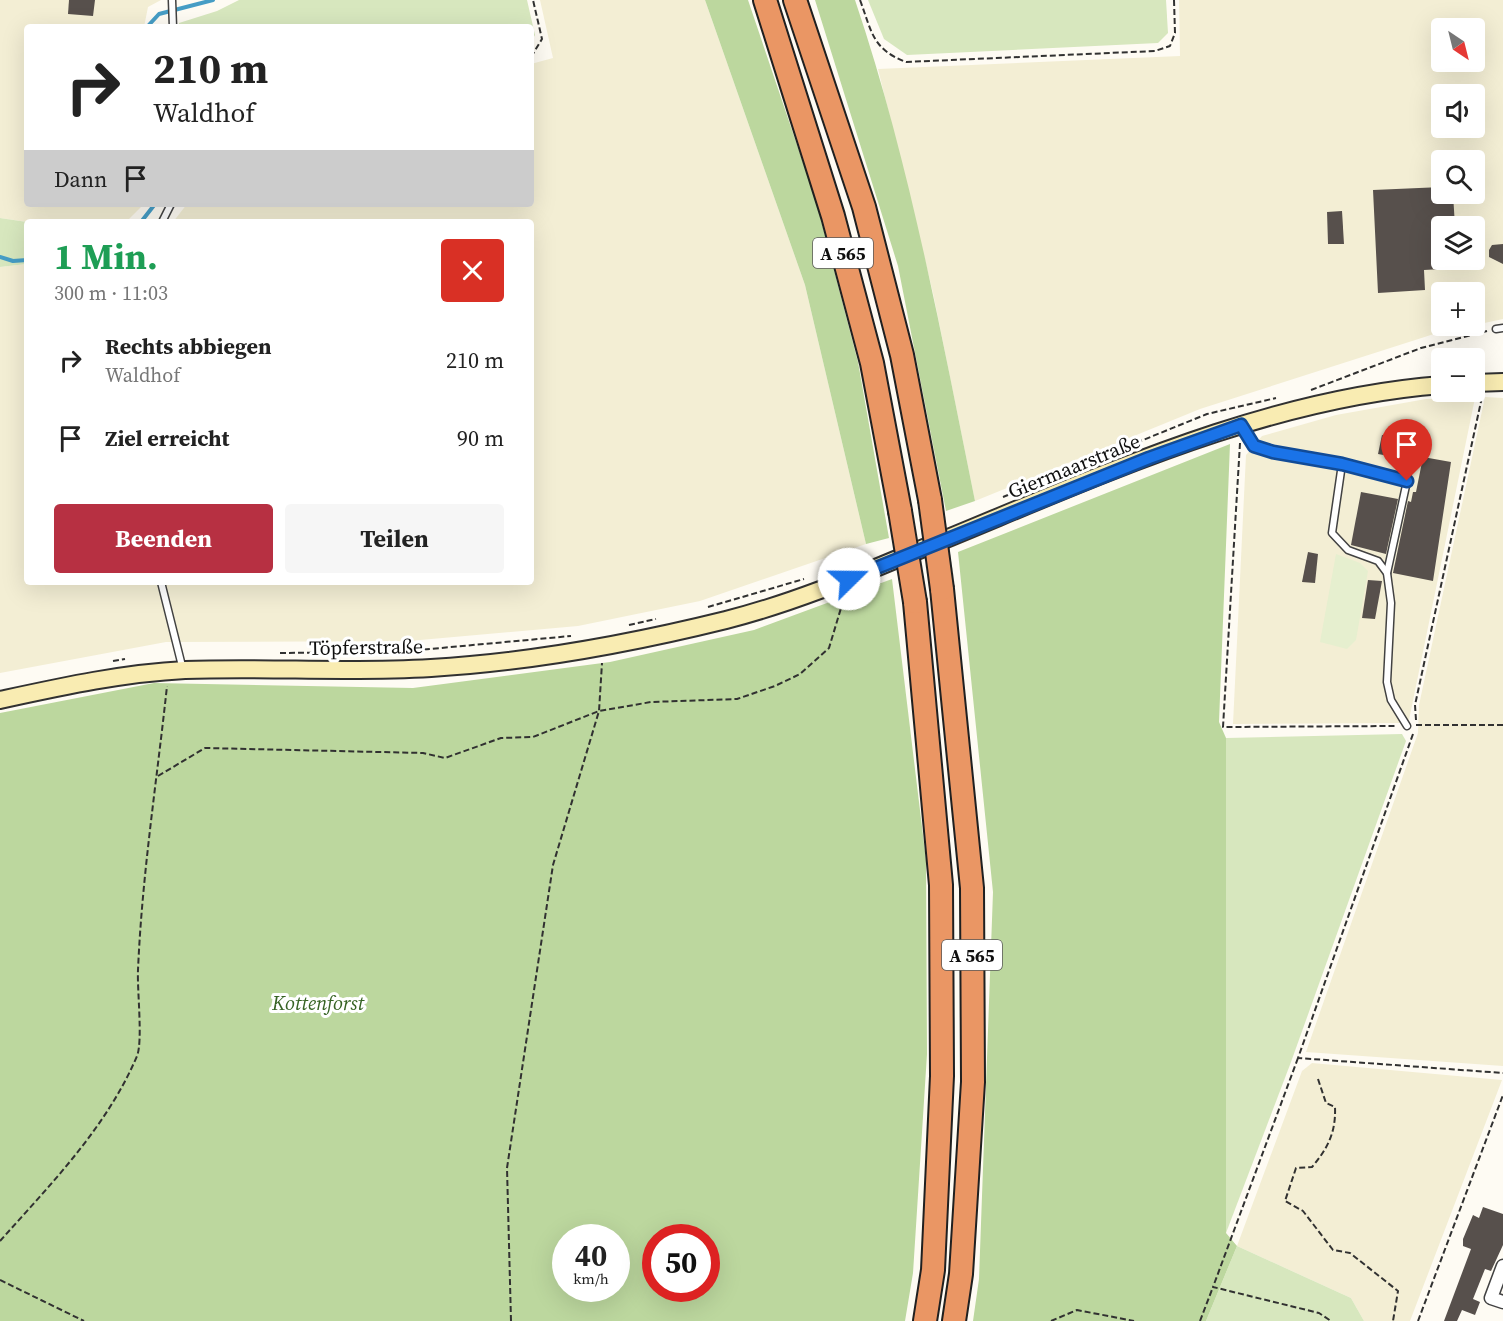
<!DOCTYPE html>
<html lang="de">
<head>
<meta charset="utf-8">
<style>
  body { margin:0; font-family:"Source Serif 4",serif; background:#f6f6f6; color:#222; height:100vh; display:flex; flex-direction:column; font-size:22px; white-space:nowrap }
  * { box-sizing:border-box; margin:0 }
  p { font-size:20px; color:#767676 }
  .icon { flex:none; width:33px; height:33px; fill:none; stroke:currentColor; stroke-width:2; stroke-linecap:round; stroke-linejoin:round }
  .map { position:relative; flex:1; overflow:hidden }
  .details { position:absolute; left:24px; top:219px; width:510px; height:366px; display:flex; flex-direction:column; background:#fff; border-radius:6px; box-shadow:0 6px 24px #0002 }
  .details>* { flex:none }
  .hud { position:absolute; left:24px; top:24px; width:510px; height:183px; border-radius:6px; box-shadow:0 6px 24px #0002; background:#fff; color:#222; overflow:hidden }
  .needle { width:39px; rotate:145deg }
  .controls { position:absolute; left:1431px; top:18px; display:grid; gap:12px }
  .controls a { display:grid; place-items:center; width:54px; height:54px; border-radius:6px; background:#fff; box-shadow:0 6px 24px #0002; font-size:30px }
  .speed { position:absolute; left:552px; top:1224px; display:flex; gap:12px; font-size:30px; font-weight:700; text-align:center }
  .speed>* { display:grid; place-content:center; width:78px; height:78px; border-radius:50%; background:#fff; box-shadow:0 6px 24px #0002; line-height:1 }
  .speed small { font-size:15px; font-weight:400 }
  .speed .limit { border:9px solid #d22; background:#fff; color:#111 }
  .pin { position:absolute; display:grid; place-items:center; width:51px; height:51px; color:#fff; margin:-62px -26px; border-radius:50% 50% 50% 0; rotate:-45deg; box-shadow:0 0 6px #0007 }
  .pin .icon { rotate:45deg }
  .me { position:absolute; width:66px; margin:-33px; rotate:68deg; stroke-linejoin:round; filter:drop-shadow(0 0 4px #0008) }
  .turn { display:flex; align-items:center; gap:21px; height:126px; padding:0 30px; font-size:27px }
  .turn .icon { width:78px; height:78px; stroke-width:2.5 }
  .turn b { display:block; font-size:42px; line-height:51px }
  .then { display:flex; align-items:center; height:57px; padding:0 30px; background:#0003; gap:12px; font-size:22px }
  .round { display:grid; place-items:center; flex:none; width:63px; height:63px; border-radius:6px; background:#f6f6f6 }
  .summary { display:flex; align-items:center; justify-content:space-between; height:102px; padding:0 30px }
  h1 { font-size:36px; font-weight:700; line-height:45px; color:#1e9e55 }
  .primary-button { display:flex; gap:12px; margin-top:auto; padding:12px 30px }
  .primary-button a { flex:1; height:69px; border-radius:6px; background:#b73042; color:#fff; font-size:24px; font-weight:700; line-height:69px; text-align:center }
  .primary-button a+a { background:#f6f6f6; color:#222 }
  ul { padding:0; list-style:none }
  li { display:flex; align-items:center; gap:18px; height:78px; padding:0 30px }
  li div { flex:1 }
  li b { display:block; font-size:22px }
  li em { font-style:normal }
  .map>svg:first-child { display:block }
</style>
</head>
<body>
<div class="map">
<svg width="1503" height="1321" viewBox="0 0 1503 1321">
  <rect width="100%" height="100%" fill="#fefbf3"/>
  <g fill="#f3eed4" fill-rule="evenodd">
    <path d="M0,0H161L148,7L144,27H27V204H144L126,222H27L0,218Z"/>
    <path d="M540,0H705L805,285L866,544L700,601L578,626L409,641L166,642L0,673V267L27,264V582H531V222H173L187,204H531V64L553,58Z"/>
    <path d="M1179,0H1503V319L1475,325L1474,292H1442V326H1473L1434,334L1200,409L975,501L933,293L878,69L1180,56ZM1442,28H1474V62H1442ZM1442,94H1474V128H1442ZM1442,160H1474V194H1442ZM1442,226H1474V260H1442Z"/>
    <path d="M1485,397L1503,398V1066L1306,1052L1418,733L1419,705Z"/>
    <path d="M1475,398L1409,720L1401,723L1233,724L1246,455L1262,436L1336,415L1426,399Z"/>
    <path d="M1312,1063L1502,1080L1410,1321H1364L1351,1298L1237,1246L1302,1071Z"/>
  </g>
  <g fill="#d7e7be">
    <path d="M239,0H527L535,35L531,42V27H179V23L217,11Z"/>
    <path d="M868,0H1166L1168,33L1158,43L907,55L884,39Z"/>
    <path d="M0,218L27,222V264L0,267Z"/>
    <path d="M1402,734L1406,741L1291,1062L1226,1233V738Z"/>
    <path d="M1237,1246L1351,1298L1364,1321H1206Z"/>
  </g>
  <g fill="#bcd79e" fill-rule="evenodd">
    <path d="M705,0H748L816,201L858,362L889,538L866,544L805,285Z"/>
    <path d="M815,0H855C910,163 941,333 975,501L946,511L898,266Z"/>
    <path d="M1230,444L1219,722L1226,738V1233L1237,1246L1206,1321H973L979,1279L993,892L958,552Z"/>
    <path d="M892,579L926,860L927,1054L913,1273L905,1321H0V713L154,683L413,688L610,662L754,630ZM566,1238H616V1288H566ZM656,1238H706V1288H656Z"/>
  </g>
  <path fill="#e6efcf" d="M1336,554L1360,563L1368,571L1356,640L1347,649L1320,642Z"/>
  <g fill="none" stroke-linecap="round" stroke-linejoin="round">
    <g stroke="#469dc5" stroke-width="4">
      <path d="M147,27L159,14L213,0"/>
      <path d="M141,222L155,204"/>
      <path d="M0,257L13,261L27,260"/>
    </g>
  </g>
  <g fill="#57504c">
    <path d="M69,0H95L93,16L68,14Z"/>
    <path d="M1442,187V194H1453L1455,226H1442V269L1424,270L1425,290L1378,293L1373,190Z"/>
    <path d="M1342,211L1344,244H1328L1327,212Z"/>
    <path d="M1503,244V264L1489,257V250L1492,245Z"/>
    <path d="M1382,435L1426,442L1423,457L1451,462L1433,581L1393,573L1408,501L1411,502L1413,492H1416L1422,462L1378,454Z"/>
    <path d="M1361,492L1398,499L1386,554L1351,545Z"/>
    <path d="M1308,552L1318,554L1315,583L1302,582Z"/>
    <path d="M1368,580L1382,581L1375,619L1362,618Z"/>
    <path d="M1483,1207L1503,1214V1245L1491,1271L1485,1269L1473,1299L1480,1302L1475,1315L1462,1310L1457,1321H1444L1471,1249L1463,1246V1239L1473,1215L1479,1218Z"/>
  </g>
  <g fill="none" stroke-linecap="round" stroke-linejoin="round">
    <g stroke="#424242" stroke-width="9">
      <g id="service">
        <path d="M172,0L173,27"/>
        <path d="M162,222L171,204"/>
        <path d="M1496,329L1503,328"/>
        <path d="M1243,428L1254,445L1273,452L1342,464L1407,481L1387,573"/>
        <path d="M1342,464L1332,533L1348,550L1378,561L1387,573L1391,603L1387,682L1391,700L1407,726"/>
        <path d="M161,582L183,670"/>
      </g>
    </g>
    <g stroke="#424242" stroke-width="15">
      <path id="minor" d="M1503,1266L1491,1298L1503,1302"/>
    </g>
    <g stroke="#313131" stroke-width="20">
      <g id="secondary">
        <path d="M1474,383L1503,382"/>
        <path d="M0,700C60,687 123,673 185,670C267,667 349,673 431,668C532,662 629,644 726,620C789,604 850,579 909,554C1081,485 1255,399 1442,385"/>
      </g>
    </g>
    <g stroke="#202020" stroke-width="26">
      <g id="motorway">
        <path d="M765,0L833,216L872,363L900,511"/>
        <path d="M795,0L864,207L902,355L930,500"/>
        <path d="M942,589L972,888L973,1082L961,1274L954,1321"/>
        <path d="M915,602L941,885L942,1076L933,1270L925,1321"/>
      </g>
    </g>
    <g stroke="#313131" stroke-width="2" stroke-dasharray="6 3" stroke-linecap="butt">
      <path d="M860,0C872,32 872,49 906,62L1155,51L1170,46L1175,33L1174,0"/>
      <path d="M531,57L542,39L533,0"/>
      <path d="M1311,390L1421,348L1487,331"/>
      <path d="M1240,443L1223,727L1395,726"/>
      <path d="M1003,497L1207,414L1276,398"/>
      <path d="M708,607L804,579"/>
      <path d="M629,625L656,619"/>
      <path d="M280,653L397,652L571,636"/>
      <path d="M113,661L125,659"/>
      <path d="M1416,720L1415,705L1482,397"/>
      <path d="M1416,725H1503"/>
      <path d="M1413,734L1298,1058L1503,1073"/>
      <path d="M158,776L205,748L423,753L445,758L501,738L533,737L599,711L651,702L737,699L775,686L800,674L829,648L844,598"/>
      <path d="M1298,1058L1213,1287L1319,1313L1331,1321"/>
      <path d="M1318,1079L1326,1103L1335,1107C1336,1132 1328,1148 1312,1167L1296,1168L1285,1201L1303,1211L1333,1250L1350,1253L1398,1291L1393,1321"/>
      <path d="M0,1241C50,1185 107,1127 137,1056C143,1041 137,990 138,970C142,875 157,780 167,686"/>
      <path d="M0,1280L84,1321"/>
      <path d="M511,1321L507,1168L553,865L599,711L602,663"/>
      <path d="M1051,1321L1077,1310L1134,1321"/>
      <path d="M1200,1321L1213,1287"/>
      <path d="M1418,1321L1503,1095"/>
    </g>
    <use href="#service" stroke="#fff" stroke-width="6"/>
    <use href="#minor" stroke="#fff" stroke-width="12"/>
    <use href="#secondary" stroke="#f9ecb2" stroke-width="16"/>
    <use href="#motorway" stroke="#ea9664" stroke-width="22"/>
    <g stroke="#202020" stroke-width="26" stroke-linecap="butt">
      <g id="motorway-bridge">
        <path d="M930,500L942,589"/>
        <path d="M900,511L915,602"/>
      </g>
    </g>
    <use href="#motorway-bridge" stroke="#ea9664" stroke-width="22"/>
  </g>
  <g fill="none" stroke-linecap="round" stroke-linejoin="round">
    <g stroke="#114b97" stroke-width="15">
      <path id="route" d="M849,579L1149,458L1241,425L1254,446L1273,452L1342,464L1407,481"/>
    </g>
    <use href="#route" stroke="#1a73e8" stroke-width="10"/>
  </g>
  <g text-anchor="middle" dominant-baseline="central" stroke-width="6" stroke-linejoin="round" paint-order="stroke">
    <g fill="#fff" stroke="#575757" stroke-width="1.5">
      <rect x="813" y="238" width="60" height="30" rx="4.5"/>
      <rect x="942" y="940" width="60" height="30" rx="4.5"/>
    </g>
    <g font-size="18" font-weight="bold" fill="#0f0f0f">
      <text x="843" y="253">A 565</text>
      <text x="972" y="955">A 565</text>
    </g>
    <g font-size="20" fill="#0f0f0f" stroke="#fff">
      <text transform="translate(1074 466) rotate(-22)">Giermaarstraße</text>
      <text transform="translate(366 647) rotate(-1)">Töpferstraße</text>
    </g>
    <g font-size="20" font-style="italic" fill="#366323" stroke="#fff">
      <text x="318" y="1003">Kottenforst</text>
    </g>
  </g>
</svg>
<div class="controls">
<a><svg class="needle" viewBox="-14 -14 28 28"><path d="M0-13l5 13h-10z" fill="#e53935"/><path d="M0 13l5-13h-10z" fill="#767676"/></svg></a>
<a><svg class="icon" aria-label="sound" viewBox="0 0 24 24"><path d="M4 9h4l5-4v14l-5-4H4zM17 9q2 3 0 6"/></svg></a>
<a><svg class="icon" aria-label="search" viewBox="0 0 24 24"><circle cx="10" cy="10" r="6"/><path d="M15 15l6 6"/></svg></a>
<a><svg class="icon" aria-label="layers" viewBox="0 0 24 24"><path d="M12 4l9 5-9 5-9-5zM3 14l9 5 9-5"/></svg></a>
<a>+</a>
<a>−</a>
</div>
<div class="speed"><div>40<small>km/h</small></div><div class="limit">50</div></div>
<div class="pin" style="left:1407px;top:481px;background:#d93025"><svg class="icon" aria-label="arrive" viewBox="0 0 24 24"><path d="M6 21V4h12l-3 4 3 4H6"/></svg></div>
<svg class="me" style="left:849px;top:579px" viewBox="-20 -20 40 40"><circle r="19" fill="#fff"/><path d="M0-13L10 11 0 6-10 11z" fill="#1a73e8"/></svg>
<div class="hud">
<div class="turn"><svg class="icon" aria-label="right" viewBox="0 0 24 24"><path d="M7 20v-9h11M14 6l5 5-5 5"/></svg><div><b>210 m</b>Waldhof</div></div>
<div class="then">Dann<svg class="icon" aria-label="arrive" viewBox="0 0 24 24"><path d="M6 21V4h12l-3 4 3 4H6"/></svg></div>
</div>
<section class="details">
<div class="summary"><div><h1>1 Min.</h1><p>300 m · 11:03</p></div><a class="round" style="background:#d93025;color:#fff"><svg class="icon" aria-label="close" viewBox="0 0 24 24"><path d="M6 6l12 12M18 6L6 18"/></svg></a></div>
<ul>
<li><svg class="icon" aria-label="right" viewBox="0 0 24 24"><path d="M7 20v-9h11M14 6l5 5-5 5"/></svg><div><b>Rechts abbiegen</b><p>Waldhof</p></div><em>210 m</em></li>
<li><svg class="icon" aria-label="arrive" viewBox="0 0 24 24"><path d="M6 21V4h12l-3 4 3 4H6"/></svg><div><b>Ziel erreicht</b></div><em>90 m</em></li>
</ul>
<div class="primary-button"><a>Beenden</a><a>Teilen</a></div>
</section>
</div>
</body>
</html>
